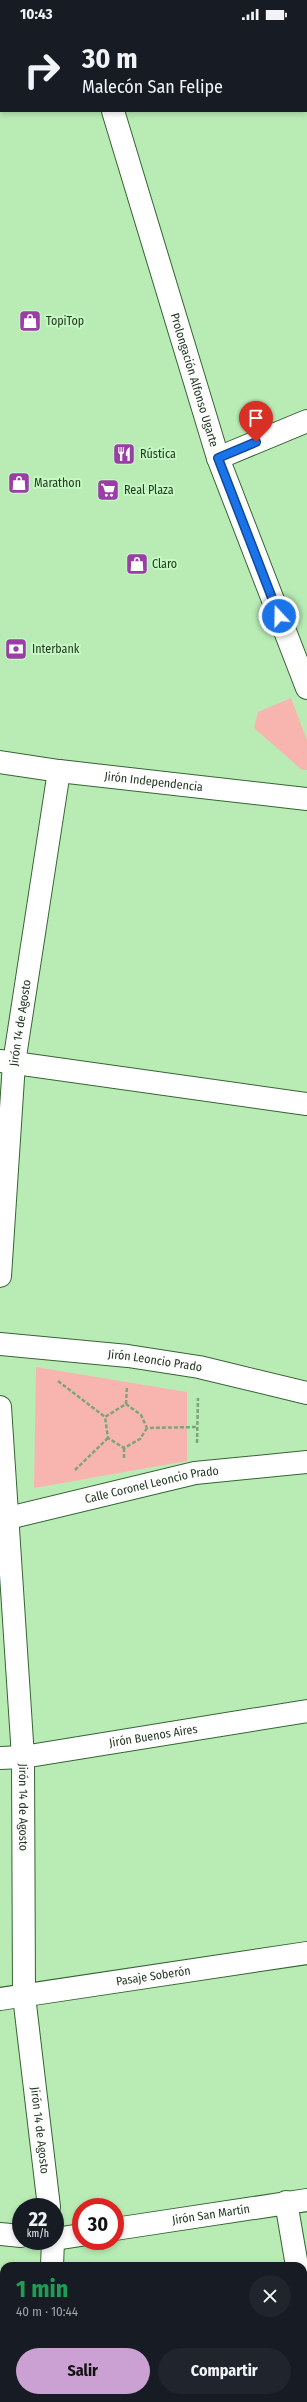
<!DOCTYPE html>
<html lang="es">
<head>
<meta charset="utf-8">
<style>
  body { margin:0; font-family:"Fira Sans Condensed",sans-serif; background:#20242c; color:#f1f3f6; height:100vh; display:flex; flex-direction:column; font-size:15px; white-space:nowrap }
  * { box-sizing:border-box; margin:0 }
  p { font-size:13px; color:#9ea1a6 }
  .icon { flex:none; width:22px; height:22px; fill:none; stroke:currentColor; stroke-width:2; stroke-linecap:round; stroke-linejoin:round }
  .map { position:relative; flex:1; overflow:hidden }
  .sheet { position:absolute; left:0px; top:2234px; width:307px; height:140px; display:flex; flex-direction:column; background:#171b24; border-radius:12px 12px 0 0; box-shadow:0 2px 6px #0003 }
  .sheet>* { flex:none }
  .banner { position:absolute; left:0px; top:0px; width:307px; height:84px; box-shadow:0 2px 6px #0003; background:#171b24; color:#f1f3f6; overflow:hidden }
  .speed { position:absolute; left:12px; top:2170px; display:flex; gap:8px; font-size:20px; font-weight:700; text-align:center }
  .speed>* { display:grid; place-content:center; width:52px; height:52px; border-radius:50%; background:#171b24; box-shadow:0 2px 6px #0003; line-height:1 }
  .speed small { font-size:10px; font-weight:400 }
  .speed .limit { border:6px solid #d22; background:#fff; color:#111 }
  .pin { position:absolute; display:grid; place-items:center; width:34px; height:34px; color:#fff; margin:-41px -17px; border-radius:50% 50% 50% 0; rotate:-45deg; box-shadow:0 0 4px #0007 }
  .pin .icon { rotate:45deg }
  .me { position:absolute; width:44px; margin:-22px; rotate:339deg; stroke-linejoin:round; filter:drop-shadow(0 0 3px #0008) }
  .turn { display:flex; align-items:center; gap:14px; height:84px; padding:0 16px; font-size:18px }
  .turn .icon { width:52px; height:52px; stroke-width:2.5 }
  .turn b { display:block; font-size:28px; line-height:34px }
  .round { display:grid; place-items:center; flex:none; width:42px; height:42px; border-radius:21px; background:#20242c }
  .headline { display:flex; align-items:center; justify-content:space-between; height:68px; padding:0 16px }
  h1 { font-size:24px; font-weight:700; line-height:30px; color:#1e9e55 }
  .action { display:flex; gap:8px; margin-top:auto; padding:8px 16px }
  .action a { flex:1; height:46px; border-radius:24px; background:#caa1d2; color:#111; font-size:16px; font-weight:700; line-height:46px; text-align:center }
  .action a+a { background:#20242c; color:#f1f3f6 }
  .status { display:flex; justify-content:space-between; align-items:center; height:28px; padding:0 20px; background:#171b24; direction:ltr }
  .status svg { height:11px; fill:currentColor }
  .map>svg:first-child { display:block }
</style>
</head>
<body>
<div class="status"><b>10:43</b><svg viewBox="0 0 49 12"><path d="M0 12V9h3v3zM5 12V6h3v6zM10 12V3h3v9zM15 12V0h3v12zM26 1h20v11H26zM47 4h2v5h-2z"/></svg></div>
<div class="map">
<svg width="307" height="2374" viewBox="0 0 307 2374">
  <rect width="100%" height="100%" fill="#b9ecb5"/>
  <g fill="#f8b5b0">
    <path d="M291,670L307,712V742H302L254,700L258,684Z"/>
    <path d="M36,1339L187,1364V1433L34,1460Z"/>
  </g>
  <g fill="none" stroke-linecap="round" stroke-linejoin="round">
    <g stroke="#749be8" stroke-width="11">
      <path d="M296,0V1"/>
      <path d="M306,51L307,56"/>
    </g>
    <g stroke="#366434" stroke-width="24">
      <g id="minor">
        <path d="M88,0L89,1"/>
        <path id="s1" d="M113,83L218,430L307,660"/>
        <path d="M218,430L307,393"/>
        <path d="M0,1033L307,1076"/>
        <path id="s2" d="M0,1248L14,1035L59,743"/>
        <path id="s3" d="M0,1316L128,1328L199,1339L307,1365"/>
        <path id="s4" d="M0,1379L23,1729L24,1968L49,2179"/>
        <path id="s5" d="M0,1492L195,1445L307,1434"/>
        <path id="s6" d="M0,1730L23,1729L307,1683"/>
        <path id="s7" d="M0,1971L307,1925"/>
        <path d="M286,2174L297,2238"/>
        <path id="s8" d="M115,2201L307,2172"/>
        <path d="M0,2206L21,2208"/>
        <path d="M55,2211L81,2207"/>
        <path d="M52,2238L53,2213"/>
        <path d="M303,2269L307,2291"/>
        <path d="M47,2374L48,2370"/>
      </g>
    </g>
    <g stroke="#366434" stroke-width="24">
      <g id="major">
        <path id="s9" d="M0,734L59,743L307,771"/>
      </g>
    </g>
    <g stroke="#7da47a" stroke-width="2.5" stroke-dasharray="4 2" stroke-linecap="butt">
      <path d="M58,1353L105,1389"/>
      <path d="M126,1376L127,1358"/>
      <path d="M147,1400L140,1411L124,1420L108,1410L105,1389L126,1376L141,1387L147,1400L197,1399"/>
      <path d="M197,1415L198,1370"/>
      <path d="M124,1430V1420"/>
      <path d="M75,1442L108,1410"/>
    </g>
    <use href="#minor" stroke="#fff" stroke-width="22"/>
    <use href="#major" stroke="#fff" stroke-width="22"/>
  </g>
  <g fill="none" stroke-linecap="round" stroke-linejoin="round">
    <g stroke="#114b97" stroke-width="10">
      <path id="route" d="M256,414L218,430L279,588"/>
    </g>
    <use href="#route" stroke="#1a73e8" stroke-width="7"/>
  </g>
  <defs>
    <g id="shop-square" transform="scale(1.15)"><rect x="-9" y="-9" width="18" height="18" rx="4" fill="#9b3da6" stroke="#c5f9c2"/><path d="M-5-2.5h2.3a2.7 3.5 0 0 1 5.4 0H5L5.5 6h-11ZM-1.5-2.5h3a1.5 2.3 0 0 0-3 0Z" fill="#fff"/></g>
    <g id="restaurant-square" transform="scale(1.15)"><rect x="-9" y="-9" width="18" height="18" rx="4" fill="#9b3da6" stroke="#c5f9c2"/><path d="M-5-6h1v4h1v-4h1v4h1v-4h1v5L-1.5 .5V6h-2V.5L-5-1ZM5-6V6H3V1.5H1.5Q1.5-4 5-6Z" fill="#fff"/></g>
    <g id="supermarket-square" transform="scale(1.15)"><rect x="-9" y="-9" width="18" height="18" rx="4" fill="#9b3da6" stroke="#c5f9c2"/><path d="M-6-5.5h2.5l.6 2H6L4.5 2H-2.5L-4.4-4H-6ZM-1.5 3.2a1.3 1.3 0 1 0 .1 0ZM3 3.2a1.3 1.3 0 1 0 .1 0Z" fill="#fff"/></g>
    <g id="bank-square" transform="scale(1.15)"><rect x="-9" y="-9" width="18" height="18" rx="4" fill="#9b3da6" stroke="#c5f9c2"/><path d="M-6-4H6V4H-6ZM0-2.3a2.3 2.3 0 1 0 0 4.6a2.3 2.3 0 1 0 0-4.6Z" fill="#fff"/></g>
  </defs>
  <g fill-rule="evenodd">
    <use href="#shop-square" x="30" y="293"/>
    <use href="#restaurant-square" x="124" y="426"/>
    <use href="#shop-square" x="19" y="455"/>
    <use href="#supermarket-square" x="108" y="462"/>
    <use href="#shop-square" x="137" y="536"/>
    <use href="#bank-square" x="16" y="621"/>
  </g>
  <g text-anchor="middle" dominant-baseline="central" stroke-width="4" stroke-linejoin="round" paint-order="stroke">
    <g font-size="12" fill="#243823" stroke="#c5f9c2" text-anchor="start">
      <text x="46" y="293">TopiTop</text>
      <text x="140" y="426">Rústica</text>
      <text x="34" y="455">Marathon</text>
      <text x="124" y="462">Real Plaza</text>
      <text x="152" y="536">Claro</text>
      <text x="32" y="621">Interbank</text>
    </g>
    <g font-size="12" fill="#243823" stroke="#c5f9c2">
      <text stroke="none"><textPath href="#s1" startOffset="281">Prolongación Alfonso Ugarte</textPath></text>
      <text stroke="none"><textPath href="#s9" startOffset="155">Jirón Independencia</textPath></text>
      <text stroke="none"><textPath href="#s2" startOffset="254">Jirón 14 de Agosto</textPath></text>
      <text stroke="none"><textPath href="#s3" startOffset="156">Jirón Leoncio Prado</textPath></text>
      <text stroke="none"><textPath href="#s5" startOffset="156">Calle Coronel Leoncio Prado</textPath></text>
      <text stroke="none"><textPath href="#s6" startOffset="155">Jirón Buenos Aires</textPath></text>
      <text stroke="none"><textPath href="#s4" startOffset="401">Jirón 14 de Agosto</textPath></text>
      <text stroke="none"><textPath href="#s7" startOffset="155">Pasaje Soberón</textPath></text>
      <text stroke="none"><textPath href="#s4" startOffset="725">Jirón 14 de Agosto</textPath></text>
      <text stroke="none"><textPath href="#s8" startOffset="97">Jirón San Martín</textPath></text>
    </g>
  </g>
</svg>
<div class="speed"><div>22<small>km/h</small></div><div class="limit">30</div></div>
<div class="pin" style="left:256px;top:414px;background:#d93025"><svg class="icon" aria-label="arrive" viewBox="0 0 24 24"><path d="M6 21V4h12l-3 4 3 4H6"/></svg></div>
<svg class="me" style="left:279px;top:588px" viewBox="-20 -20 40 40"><circle r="17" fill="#1a73e8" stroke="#fff" stroke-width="3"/><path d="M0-11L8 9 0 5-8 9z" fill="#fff"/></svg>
<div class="banner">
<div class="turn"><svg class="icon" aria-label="right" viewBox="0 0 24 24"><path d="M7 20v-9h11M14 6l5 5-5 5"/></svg><div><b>30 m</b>Malecón San Felipe</div></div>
</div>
<section class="sheet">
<div class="headline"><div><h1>1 min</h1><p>40 m · 10:44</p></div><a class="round"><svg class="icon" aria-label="close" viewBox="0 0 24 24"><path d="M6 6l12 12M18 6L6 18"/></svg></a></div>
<div class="action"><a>Salir</a><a>Compartir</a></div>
</section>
</div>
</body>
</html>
